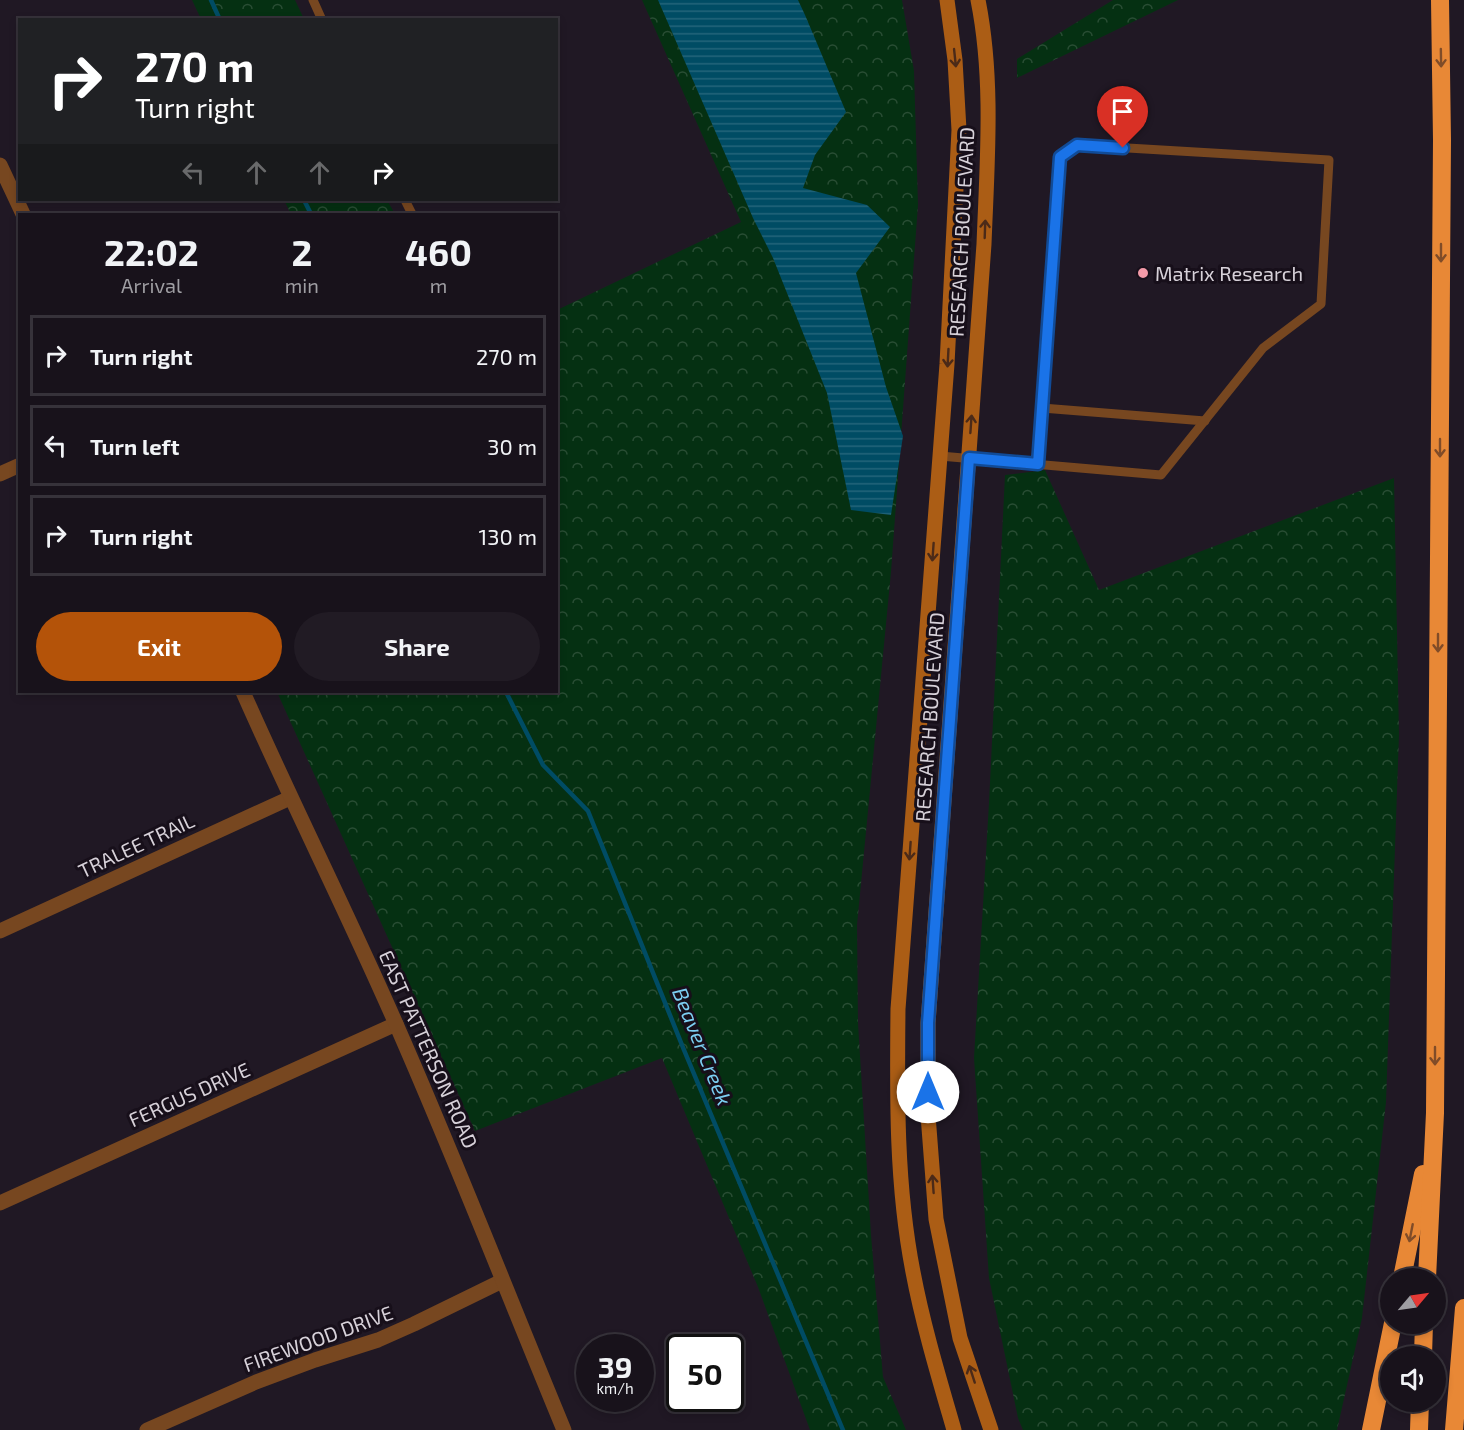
<!DOCTYPE html>
<html lang="en">
<head>
<meta charset="utf-8">
<style>
  body { margin:0; font-family:"Exo 2",sans-serif; background:#211b24; color:#f1f3f6; height:100vh; display:flex; flex-direction:column; font-size:22px; white-space:nowrap }
  * { box-sizing:border-box; margin:0 }
  p { font-size:20px; color:#9f9ea3 }
  .icon { flex:none; width:33px; height:33px; fill:none; stroke:currentColor; stroke-width:2; stroke-linecap:round; stroke-linejoin:round }
  .map { position:relative; flex:1; overflow:hidden }
  .details { position:absolute; left:18px; top:213px; width:540px; height:480px; display:flex; flex-direction:column; background:#18121b; border-radius:0px; box-shadow:0 3px 9px #0003,0 0 0 2px #36323a }
  .details>* { flex:none }
  .hud { position:absolute; left:18px; top:18px; width:540px; height:183px; border-radius:0px; box-shadow:0 3px 9px #0003,0 0 0 2px #36323a; background:#202124; color:#fff; overflow:hidden }
  .needle { width:39px; rotate:61deg }
  .fabs { position:absolute; left:1380px; top:1268px; display:grid; gap:12px }
  .fabs a { display:grid; place-items:center; width:66px; height:66px; border-radius:50%; background:#18121b; box-shadow:0 3px 9px #0003,0 0 0 2px #36323a; font-size:30px }
  .speed { position:absolute; left:576px; top:1334px; display:flex; gap:12px; font-size:30px; font-weight:700; text-align:center }
  .speed>* { display:grid; place-content:center; width:78px; height:78px; border-radius:50%; background:#18121b; box-shadow:0 3px 9px #0003,0 0 0 2px #36323a; line-height:1 }
  .speed small { font-size:15px; font-weight:400 }
  .speed .limit { border:3px solid #111; border-radius:9px; background:#fff; color:#111 }
  .pin { position:absolute; display:grid; place-items:center; width:51px; height:51px; color:#fff; margin:-62px -26px; border-radius:50% 50% 50% 0; rotate:-45deg; box-shadow:0 0 6px #0007 }
  .pin .icon { rotate:45deg }
  .me { position:absolute; width:66px; margin:-33px; rotate:0deg; stroke-linejoin:round; filter:drop-shadow(0 0 4px #0008) }
  .turn { display:flex; align-items:center; gap:21px; height:126px; padding:0 18px; font-size:27px }
  .turn .icon { width:78px; height:78px; stroke-width:2.5 }
  .turn b { display:block; font-size:42px; line-height:51px }
  .lanes { display:flex; align-items:center; height:57px; padding:0 18px; background:#0003; justify-content:center; gap:30px; direction:ltr }
  .lanes .off { opacity:.35 }
  .eta { display:flex; justify-content:space-evenly; align-items:center; height:102px; text-align:center }
  .eta b { font-size:36px; font-weight:700; line-height:42px }
  .cta { display:flex; gap:12px; margin-top:auto; padding:12px 18px }
  .cta a { flex:1; height:69px; border-radius:36px; background:#b45309; color:#fff; font-size:24px; font-weight:700; line-height:69px; text-align:center }
  .cta a+a { background:#211b24; color:#f1f3f6 }
  ul { padding:0; list-style:none }
  li { display:flex; align-items:center; gap:18px; height:81px; margin:0 12px 9px; padding:0 6px; border:3px solid #36323a; border-radius:0px }
  li div { flex:1 }
  li b { display:block; font-size:22px }
  li em { font-style:normal }
  .map>svg:first-child { display:block }
</style>
</head>
<body>
<div class="map">
<svg width="1464" height="1430" viewBox="0 0 1464 1430">
  <defs>
    <pattern id="forest-crowns" width="20" height="18" patternUnits="userSpaceOnUse" patternTransform="scale(1.5)"><rect width="20" height="18" fill="#053012"/><path d="M2 6a3 3 0 1 1 6 0M12 15a3 3 0 1 1 6 0" fill="none" stroke="#294d34"/></pattern>
    <pattern id="water-rules" width="6" height="5" patternUnits="userSpaceOnUse" patternTransform="scale(1.5)"><rect width="6" height="5" fill="#004c64"/><path d="M0 2.5h6" fill="none" stroke="#24657a"/></pattern>
  </defs>
  <rect width="100%" height="100%" fill="#201824"/>
  <g fill="url(#forest-crowns)">
    <path d="M192,0H295L304,19H201Z"/>
    <path d="M642,0H902L914,71L918,205L891,572L857,925L858,1023L871,1235L883,1377L906,1430H810L758,1287L662,1058L475,1131L277,692H556L557,310L741,222Z"/>
    <path d="M1113,0H1178L1017,78V59Z"/>
    <path d="M284,200H387L395,214H291Z"/>
    <path d="M1045,470L1099,590L1394,478L1399,735L1386,1102L1362,1318L1337,1430H1023L1018,1418L989,1278L974,1058L989,803L1005,475Z"/>
  </g>
  <path fill="url(#water-rules)" d="M658,0H798L805,15L846,112L815,155L803,188L867,205L890,227L856,273L886,387L903,436L891,515L851,510L827,393L773,258L753,218Z"/>
  <g fill="none" stroke-linecap="round" stroke-linejoin="round">
    <g stroke="#004c64" stroke-width="4.5">
      <path d="M211,0L220,20"/>
      <path d="M304,200L311,214"/>
      <path d="M506,692L543,765L588,811L684,1050L843,1430"/>
    </g>
    <g stroke="#774720" stroke-width="9">
      <path d="M313,0L322,20"/>
      <path d="M405,200L412,214"/>
      <path d="M1042,408L1205,421"/>
      <path d="M940,456L1161,475L1263,348L1321,304L1329,160L1077,145L1068,150L1060,157L1038,464"/>
    </g>
    <g stroke="#774720" stroke-width="15">
      <path d="M0,474L20,465"/>
      <path d="M0,931L290,798"/>
      <path d="M0,1203L396,1024"/>
      <path d="M147,1430L256,1382L315,1360L378,1340L414,1324L502,1281"/>
    </g>
    <g stroke="#774720" stroke-width="15">
      <path d="M0,165L23,214"/>
      <path d="M243,692C292,803 347,912 396,1024C455,1158 508,1295 564,1430"/>
    </g>
    <g stroke="#ab5d15" stroke-width="15">
      <path d="M947,0L955,60L959,130L947,364L898,1009C897,1096 896,1185 913,1272C923,1325 939,1378 954,1430"/>
      <path d="M978,0C994,80 987,164 984,244L928,1023V1115L936,1219L960,1338L991,1430"/>
    </g>
    <g stroke="#e88836" stroke-width="18">
      <path d="M1402,1278L1423,1174"/>
      <path d="M1427,1278L1435,1113L1442,140L1440,0"/>
      <path d="M1423,1356L1424,1323"/>
      <path d="M1371,1430L1393,1323"/>
      <path d="M1419,1430L1420,1401"/>
      <path d="M1454,1430L1464,1308"/>
    </g>
  </g>
  <defs><path id="oneway-shaft" d="M-6 0H5M1.5-3L5.5 0L1.5 3" fill="none" stroke-width="1.6" stroke-linecap="round" stroke-linejoin="round" transform="scale(1.5)"/></defs>
  <g stroke="#4b2a18">
    <use href="#oneway-shaft" transform="translate(955 58) rotate(84)"/>
    <use href="#oneway-shaft" transform="translate(985 229) rotate(-88)"/>
    <use href="#oneway-shaft" transform="translate(948 358) rotate(93)"/>
    <use href="#oneway-shaft" transform="translate(971 424) rotate(-86)"/>
    <use href="#oneway-shaft" transform="translate(933 552) rotate(94)"/>
    <use href="#oneway-shaft" transform="translate(910 851) rotate(94)"/>
    <use href="#oneway-shaft" transform="translate(933 1184) rotate(-94)"/>
    <use href="#oneway-shaft" transform="translate(972 1374) rotate(-108)"/>
  </g>
  <g stroke="#804c28">
    <use href="#oneway-shaft" transform="translate(1441 58) rotate(89)"/>
    <use href="#oneway-shaft" transform="translate(1441 253) rotate(90)"/>
    <use href="#oneway-shaft" transform="translate(1440 448) rotate(90)"/>
    <use href="#oneway-shaft" transform="translate(1438 643) rotate(90)"/>
    <use href="#oneway-shaft" transform="translate(1435 1056) rotate(90)"/>
    <use href="#oneway-shaft" transform="translate(1411 1233) rotate(101)"/>
  </g>
  <g fill="none" stroke-linecap="round" stroke-linejoin="round">
    <g stroke="#114b97" stroke-width="15">
      <path id="route" d="M928,1092V1023L969,458L1038,464L1060,157L1077,145L1123,148"/>
    </g>
    <use href="#route" stroke="#1a73e8" stroke-width="10"/>
  </g>
  <circle fill="#f39aa8" stroke="#170f1a" stroke-width="2" cx="1143" cy="273" r="6"/>
  <g text-anchor="middle" dominant-baseline="central" stroke-width="6" stroke-linejoin="round" paint-order="stroke">
    <g font-size="20" fill="#d7d1d9" stroke="#170f1a">
      <text transform="translate(961 232) rotate(-87)">RESEARCH BOULEVARD</text>
      <text transform="translate(929 717) rotate(-86)">RESEARCH BOULEVARD</text>
      <text transform="translate(136 845) rotate(-25)">TRALEE TRAIL</text>
      <text transform="translate(429 1049) rotate(66)">EAST PATTERSON ROAD</text>
      <text transform="translate(189 1094) rotate(-24)">FERGUS DRIVE</text>
      <text transform="translate(318 1338) rotate(-20)">FIREWOOD DRIVE</text>
    </g>
    <g font-size="20" fill="#d7d1d9" stroke="#170f1a" text-anchor="start">
      <text x="1155" y="273">Matrix Research</text>
    </g>
    <g font-size="21" font-style="italic" fill="#7ccff2" stroke="#170f1a">
      <text transform="translate(703 1046) rotate(68)">Beaver Creek</text>
    </g>
  </g>
</svg>
<div class="fabs">
<a><svg class="needle" viewBox="-14 -14 28 28"><path d="M0-13l5 13h-10z" fill="#e53935"/><path d="M0 13l5-13h-10z" fill="#9f9ea3"/></svg></a>
<a><svg class="icon" aria-label="sound" viewBox="0 0 24 24"><path d="M4 9h4l5-4v14l-5-4H4zM17 9q2 3 0 6"/></svg></a>
</div>
<div class="speed"><div>39<small>km/h</small></div><div class="limit">50</div></div>
<div class="pin" style="left:1123px;top:148px;background:#d93025"><svg class="icon" aria-label="arrive" viewBox="0 0 24 24"><path d="M6 21V4h12l-3 4 3 4H6"/></svg></div>
<svg class="me" style="left:928px;top:1092px" viewBox="-20 -20 40 40"><circle r="19" fill="#fff"/><path d="M0-13L10 11 0 6-10 11z" fill="#1a73e8"/></svg>
<div class="hud">
<div class="turn"><svg class="icon" aria-label="right" viewBox="0 0 24 24"><path d="M7 20v-9h11M14 6l5 5-5 5"/></svg><div><b>270 m</b>Turn right</div></div>
<div class="lanes"><svg class="icon off" aria-label="left" viewBox="0 0 24 24"><path d="M17 20v-9H6M10 6l-5 5 5 5"/></svg><svg class="icon off" aria-label="ahead" viewBox="0 0 24 24"><path d="M12 20V5M6 11l6-6 6 6"/></svg><svg class="icon off" aria-label="ahead" viewBox="0 0 24 24"><path d="M12 20V5M6 11l6-6 6 6"/></svg><svg class="icon" aria-label="right" viewBox="0 0 24 24"><path d="M7 20v-9h11M14 6l5 5-5 5"/></svg></div>
</div>
<section class="details">
<div class="eta">
<div><b>22:02</b><p>Arrival</p></div>
<div><b>2</b><p>min</p></div>
<div><b>460</b><p>m</p></div>
</div>
<ul>
<li><svg class="icon" aria-label="right" viewBox="0 0 24 24"><path d="M7 20v-9h11M14 6l5 5-5 5"/></svg><div><b>Turn right</b></div><em>270 m</em></li>
<li><svg class="icon" aria-label="left" viewBox="0 0 24 24"><path d="M17 20v-9H6M10 6l-5 5 5 5"/></svg><div><b>Turn left</b></div><em>30 m</em></li>
<li><svg class="icon" aria-label="right" viewBox="0 0 24 24"><path d="M7 20v-9h11M14 6l5 5-5 5"/></svg><div><b>Turn right</b></div><em>130 m</em></li>
</ul>
<div class="cta"><a>Exit</a><a>Share</a></div>
</section>
</div>
</body>
</html>
